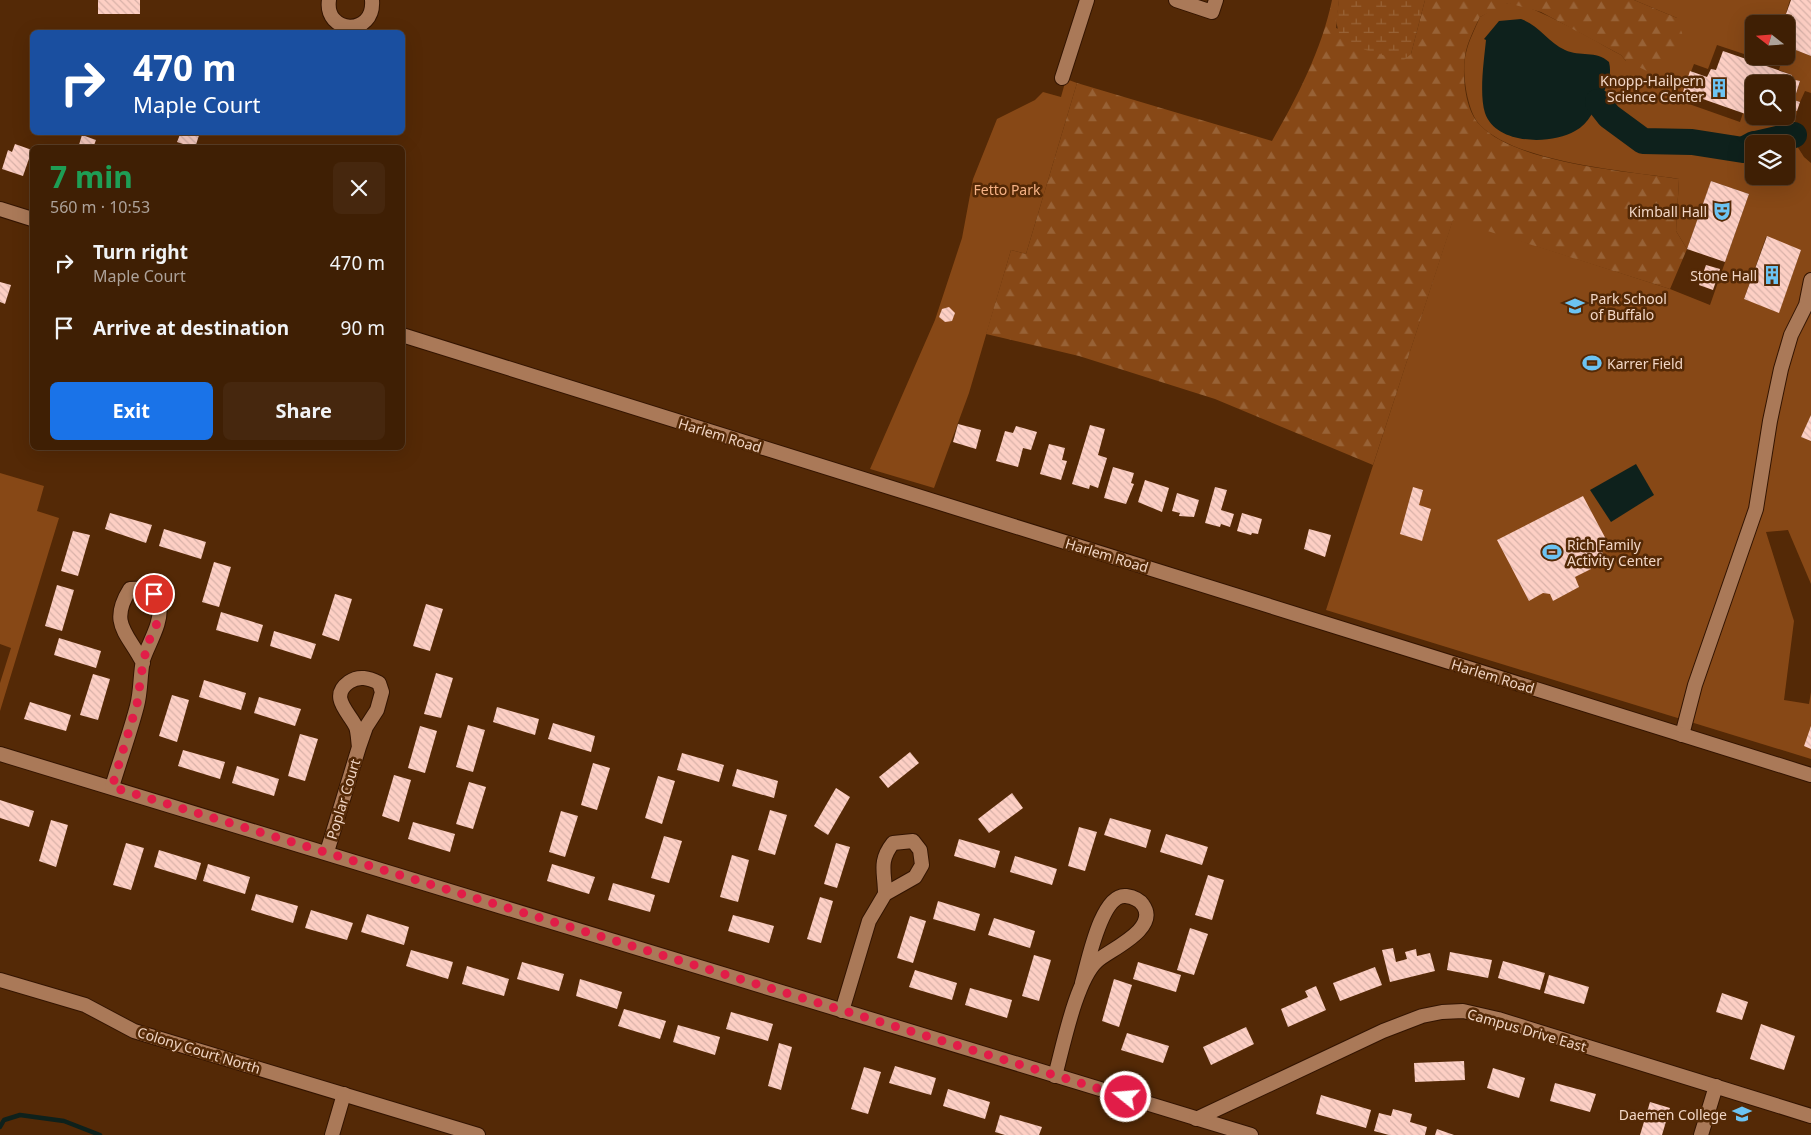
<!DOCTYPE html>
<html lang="en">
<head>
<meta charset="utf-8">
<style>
  body { margin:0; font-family:"Noto Sans",sans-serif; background:#46270e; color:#f1f3f6; height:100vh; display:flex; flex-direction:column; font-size:19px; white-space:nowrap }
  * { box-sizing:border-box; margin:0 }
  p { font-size:16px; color:#ada29a }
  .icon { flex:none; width:28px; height:28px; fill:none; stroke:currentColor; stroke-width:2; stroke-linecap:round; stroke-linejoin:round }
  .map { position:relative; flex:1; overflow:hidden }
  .panel { position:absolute; left:30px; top:145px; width:375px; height:305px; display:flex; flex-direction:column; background:#3f1f04; border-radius:8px; box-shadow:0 5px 20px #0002,0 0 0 1px #583d26 }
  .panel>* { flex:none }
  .guide { position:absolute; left:30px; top:30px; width:375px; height:105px; border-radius:8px; box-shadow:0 5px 20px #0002,0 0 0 1px #583d26; background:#1a4fa0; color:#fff; overflow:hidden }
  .needle { width:32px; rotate:287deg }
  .controls { position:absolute; left:1745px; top:15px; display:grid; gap:10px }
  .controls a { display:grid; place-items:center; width:50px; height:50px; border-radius:8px; background:#3f1f04; box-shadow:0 5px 20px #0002,0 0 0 1px #583d26; font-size:25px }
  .pin { position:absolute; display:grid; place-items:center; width:42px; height:42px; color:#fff; margin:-21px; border:2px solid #fff; border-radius:50%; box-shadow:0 1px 5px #0007 }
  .me { position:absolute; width:55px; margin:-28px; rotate:287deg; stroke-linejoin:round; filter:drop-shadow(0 0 4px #0008) }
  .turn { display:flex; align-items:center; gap:18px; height:105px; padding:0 20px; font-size:22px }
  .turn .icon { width:65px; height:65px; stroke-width:2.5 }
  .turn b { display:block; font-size:35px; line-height:42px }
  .round { display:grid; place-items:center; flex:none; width:52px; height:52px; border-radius:8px; background:#46270e }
  .overview { display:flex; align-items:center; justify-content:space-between; height:85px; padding:0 20px }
  h1 { font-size:30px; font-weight:700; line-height:38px; color:#1e9e55 }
  .cta { display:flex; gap:10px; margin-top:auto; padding:10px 20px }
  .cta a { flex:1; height:58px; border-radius:8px; background:#1a73e8; color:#fff; font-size:20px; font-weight:700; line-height:58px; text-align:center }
  .cta a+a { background:#46270e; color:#f1f3f6 }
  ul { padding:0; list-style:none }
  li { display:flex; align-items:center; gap:15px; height:65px; padding:0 20px }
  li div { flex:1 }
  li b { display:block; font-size:19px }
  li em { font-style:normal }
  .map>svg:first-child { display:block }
</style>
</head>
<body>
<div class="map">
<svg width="1811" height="1135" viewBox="0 0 1811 1135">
  <defs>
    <pattern id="forest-firs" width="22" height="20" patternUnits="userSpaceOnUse" patternTransform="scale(1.25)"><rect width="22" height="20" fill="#874816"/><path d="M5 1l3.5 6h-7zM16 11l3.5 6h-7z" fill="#986236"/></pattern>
    <pattern id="wetland-marsh" width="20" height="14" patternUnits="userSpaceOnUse" patternTransform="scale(1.25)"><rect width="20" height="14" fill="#874816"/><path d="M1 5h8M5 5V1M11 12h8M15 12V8" fill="none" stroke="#986236"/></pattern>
    <pattern id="building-back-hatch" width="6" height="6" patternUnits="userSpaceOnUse" patternTransform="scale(1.25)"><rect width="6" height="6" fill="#fdcfc4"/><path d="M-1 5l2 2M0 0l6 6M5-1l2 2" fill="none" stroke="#d9b2a9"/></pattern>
  </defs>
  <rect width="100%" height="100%" fill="#542906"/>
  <g fill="#874816" fill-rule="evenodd">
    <path d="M1634,0H1790L1786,13L1792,15L1794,31L1788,47L1811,56V93L1805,91L1800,102L1794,100L1800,82L1791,79L1792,75L1779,70L1780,66L1717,45L1708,69L1694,64L1683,92L1692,95L1689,104L1740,122L1743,113C1757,118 1770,117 1785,122L1790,108L1797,111L1793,132L1794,139L1788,143L1792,152L1797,146L1804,157L1811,163V584L1788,530L1766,532L1794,621L1784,700L1809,704L1811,692V759L1326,610L1453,219L1670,289L1710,305L1749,194L1711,181L1687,249L1676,231L1679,179C1627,171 1517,163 1480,125C1467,112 1461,70 1466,53C1469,40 1475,29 1480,17C1488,13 1498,4 1508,3C1528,1 1600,44 1621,55L1626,61L1677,18ZM1754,24H1786V56H1754ZM1754,144H1786V176H1754ZM1766,237L1801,250L1779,312L1744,299Z"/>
    <path d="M1066,79L1077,83L1026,254L1011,250L969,393L934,488L870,469L935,320L962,238L973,179L997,119L1035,100L1043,92L1061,97Z"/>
    <path d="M0,473L44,486L37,511L59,518L0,711V683L11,648L0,644Z"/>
  </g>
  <path fill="url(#forest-firs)" d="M1332,0H1339L1336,28L1411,54L1425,0H1634L1677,18L1683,36L1671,63L1647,71L1626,61L1621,55L1541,12L1508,3L1480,17C1474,29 1467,43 1465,56C1462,77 1465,110 1480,125C1517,164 1627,171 1679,179L1676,231L1687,249L1670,289L1453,220L1373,465L1215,399L1079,356L986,334L1011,250L1026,254L1077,83L1272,141C1297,98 1322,49 1332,0Z"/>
  <path fill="url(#wetland-marsh)" d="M1339,0H1425L1411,54L1403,61L1359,48L1340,38L1336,21Z"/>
  <g fill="#0e211c">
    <path d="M1521,19C1539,25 1548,42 1565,50C1580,57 1596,50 1609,62C1612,74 1608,84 1602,95C1595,108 1589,124 1575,131C1551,145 1496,145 1485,113C1479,94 1484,60 1486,40L1484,39L1499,21Z"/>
    <path d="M1636,464L1654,495L1611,522L1590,490Z"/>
  </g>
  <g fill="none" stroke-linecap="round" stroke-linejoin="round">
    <path stroke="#0e211c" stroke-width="4.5" d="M0,1127L4,1120L20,1115L64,1121L100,1135"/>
    <g stroke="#0e211c" stroke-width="26">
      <path d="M1598,102L1609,116L1643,141L1692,142L1743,150L1754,144"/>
      <path d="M1756,144L1794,135"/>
    </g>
  </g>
  <g fill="url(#building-back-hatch)">
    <rect x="98" y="0" width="42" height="14"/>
    <path d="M1791,0H1811V56L1788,47L1794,31L1787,28L1792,15L1786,14Z"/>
    <path d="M1723,51L1792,75L1791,79L1800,81L1794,100L1800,102L1797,111L1790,108L1786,122L1769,117L1786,116V84H1754V117L1683,92L1690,71L1707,77L1711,69L1716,70Z"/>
    <path d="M181,132H200L195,148L177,142Z"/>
    <path d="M82,135L96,140L93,148H78Z"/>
    <path d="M15,144L32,150L23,176L2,169L8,150L12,152Z"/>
    <path d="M1711,181L1749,194L1725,262L1687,249Z"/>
    <path d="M1767,236L1801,250L1779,313L1744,299Z"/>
    <path d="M1706,265L1720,269L1713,290L1699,285Z"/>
    <path d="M0,282L11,285L5,304L0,302Z"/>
    <path d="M949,307L955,313L952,321L945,322L939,317L942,309Z"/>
    <path d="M1811,415V441L1801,437Z"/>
    <path d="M958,424L981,430L976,449L953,442Z"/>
    <path d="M1090,425L1105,429L1098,455L1107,458L1098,488L1090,485L1089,489L1072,484Z"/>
    <path d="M1016,426L1037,432L1031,450L1023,448L1018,467L996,461L1005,431L1013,433Z"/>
    <path d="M1049,444L1065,448L1062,460L1067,461L1061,480L1040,474Z"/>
    <path d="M1113,467L1134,473L1131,483L1134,484L1126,504L1104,498Z"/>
    <path d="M1145,480L1169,488L1162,512L1138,502Z"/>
    <path d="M1215,487L1227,490L1221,510L1234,514L1230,527L1221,524L1220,527L1205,523Z"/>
    <path d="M1413,487L1423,490L1419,505L1431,509L1422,541L1400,534Z"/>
    <path d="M1177,493L1199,500L1194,517L1179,516L1180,513L1172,511Z"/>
    <path d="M1583,496L1608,543L1600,548L1604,556L1589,564L1591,569L1575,577L1579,587L1553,601L1550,594L1543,593L1529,601L1497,540Z"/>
    <path d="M110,513L152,525L146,543L105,529Z"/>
    <path d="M1242,513L1262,519L1258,534L1252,533L1251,535L1237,531Z"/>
    <path d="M164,529L206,542L201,559L159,546Z"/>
    <path d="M1309,529L1331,535L1325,557L1304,549Z"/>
    <path d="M73,531L90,535L78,576L61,571Z"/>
    <path d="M214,562L231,567L219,607L202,602Z"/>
    <path d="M57,585L74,590L62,631L45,626Z"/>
    <path d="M335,594L352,599L339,641L322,635Z"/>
    <path d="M426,604L443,609L430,651L413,646Z"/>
    <path d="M221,612L263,625L258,642L216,630Z"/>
    <path d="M274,631L316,644L311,659L270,646Z"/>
    <path d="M59,638L101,651L96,668L54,655Z"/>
    <path d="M436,673L453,678L441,718L424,714Z"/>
    <path d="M93,674L110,679L98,720L80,715Z"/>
    <path d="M204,680L246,693L241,710L199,697Z"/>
    <path d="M172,695L189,700L177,742L159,736Z"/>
    <path d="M259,697L301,709L295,726L254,713Z"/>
    <path d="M30,702L71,715L66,731L24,719Z"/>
    <path d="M497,707L539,719L535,735L493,722Z"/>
    <path d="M553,723L595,736L591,752L548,739Z"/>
    <path d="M468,725L485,730L473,772L456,767Z"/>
    <path d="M420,726L437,731L425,773L408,768Z"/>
    <path d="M1811,726V749L1804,746Z"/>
    <path d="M300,734L318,739L305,781L288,776Z"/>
    <path d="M183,750L225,762L220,779L178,766Z"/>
    <path d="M910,752L919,763L888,788L879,777Z"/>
    <path d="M682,753L724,765L719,782L677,770Z"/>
    <path d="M593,763L610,768L597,810L581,805Z"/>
    <path d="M237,766L279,779L274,796L232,783Z"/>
    <path d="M737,769L778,781L774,798L732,786Z"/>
    <path d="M394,775L411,780L399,822L382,816Z"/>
    <path d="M658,776L675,781L662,824L645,818Z"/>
    <path d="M469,782L486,787L473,829L456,824Z"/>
    <path d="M836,788L850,797L828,835L814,826Z"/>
    <path d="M1012,793L1023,808L989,833L978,819Z"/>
    <path d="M0,800L34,811L29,827L0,818Z"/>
    <path d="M770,810L787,815L775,855L758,850Z"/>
    <path d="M561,811L578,816L565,857L549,852Z"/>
    <path d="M1110,818L1151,830L1146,848L1104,835Z"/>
    <path d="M51,820L68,825L56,867L39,861Z"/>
    <path d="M413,822L455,834L450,852L408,839Z"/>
    <path d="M1079,827L1097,832L1085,871L1068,866Z"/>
    <path d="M1166,834L1208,847L1202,865L1160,852Z"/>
    <path d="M664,836L682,841L669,883L651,878Z"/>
    <path d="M959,839L1000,851L995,868L954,856Z"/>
    <path d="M126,843L144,848L131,890L113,885Z"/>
    <path d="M836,843L850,847L837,888L824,884Z"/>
    <path d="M159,850L201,863L196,880L154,867Z"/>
    <path d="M732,855L749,860L738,902L720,897Z"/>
    <path d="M1015,856L1057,869L1052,885L1010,872Z"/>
    <path d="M208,864L250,877L245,894L203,881Z"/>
    <path d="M552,864L595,877L589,894L547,881Z"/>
    <path d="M1208,875L1224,880L1212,920L1195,915Z"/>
    <path d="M613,883L655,895L650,912L608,900Z"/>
    <path d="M256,894L298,906L293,923L251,910Z"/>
    <path d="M820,897L833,901L821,943L807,939Z"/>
    <path d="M938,901L980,914L975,931L933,919Z"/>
    <path d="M311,910L353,923L347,940L305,928Z"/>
    <path d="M367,914L409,927L404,945L361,932Z"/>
    <path d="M733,915L774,926L769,943L728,931Z"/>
    <path d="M910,916L926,921L913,963L897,958Z"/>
    <path d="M994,918L1035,931L1030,948L988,935Z"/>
    <path d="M1190,928L1208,934L1194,975L1177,970Z"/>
    <path d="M1393,948L1396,962L1407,959L1405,952L1416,949L1417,956L1430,953L1435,971L1390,982L1382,950Z"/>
    <path d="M411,950L453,962L448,979L406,966Z"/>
    <path d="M1450,952L1492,960L1488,978L1447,970Z"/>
    <path d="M1034,955L1051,960L1039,1001L1022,996Z"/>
    <path d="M1503,961L1545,973L1540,990L1498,978Z"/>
    <path d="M522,962L564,974L559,991L517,979Z"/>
    <path d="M1138,962L1181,975L1176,992L1133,979Z"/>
    <path d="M467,966L509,979L504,996L462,984Z"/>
    <path d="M1375,967L1382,985L1340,1001L1333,983Z"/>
    <path d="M915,970L957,983L952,1000L909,987Z"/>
    <path d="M1549,975L1589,987L1584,1004L1544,993Z"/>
    <path d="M580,979L622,992L617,1009L576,996Z"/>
    <path d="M1114,979L1132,985L1119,1027L1102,1021Z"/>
    <path d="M1316,986L1326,1010L1288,1027L1281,1009L1308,997L1305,991Z"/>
    <path d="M970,988L1012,1000L1007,1018L965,1005Z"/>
    <path d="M1722,993L1748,1002L1742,1020L1716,1012Z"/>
    <path d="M624,1009L666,1021L660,1039L618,1026Z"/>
    <path d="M731,1012L773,1024L768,1041L726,1029Z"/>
    <path d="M1761,1024L1795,1036L1784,1070L1750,1059Z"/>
    <path d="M678,1025L720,1037L715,1055L673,1042Z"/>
    <path d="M1246,1027L1254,1044L1211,1065L1203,1047Z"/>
    <path d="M1127,1033L1169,1046L1163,1063L1121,1050Z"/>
    <path d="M779,1043L792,1047L781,1090L768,1086Z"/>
    <path d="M1464,1061L1465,1080L1415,1082L1414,1063Z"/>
    <path d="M895,1066L936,1078L931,1095L889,1083Z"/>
    <path d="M864,1067L881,1072L868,1114L851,1109Z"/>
    <path d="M1493,1068L1525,1078L1519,1098L1487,1088Z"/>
    <path d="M1555,1083L1596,1094L1590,1112L1550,1101Z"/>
    <path d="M948,1089L990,1102L985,1119L943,1106Z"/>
    <path d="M1321,1095L1371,1110L1366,1128L1316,1114Z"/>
    <path d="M1650,1102L1670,1108L1662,1135H1640Z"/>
    <path d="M1393,1109L1412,1114L1410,1122L1427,1127L1425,1135H1389L1374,1131L1379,1113L1391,1116Z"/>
    <path d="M1000,1115L1042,1127L1039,1135H1005L995,1132Z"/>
    <path d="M1437,1129L1454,1135H1435Z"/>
  </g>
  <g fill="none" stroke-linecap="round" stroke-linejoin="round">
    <g stroke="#331400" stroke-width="16">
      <g id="minor">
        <path d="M329,0C324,34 375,37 372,0"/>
        <path d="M1176,0L1212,12L1216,0"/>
        <path d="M1062,78L1087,0"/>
        <path d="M1682,735L1695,685L1756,509L1770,421L1781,369L1791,335L1806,305L1811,280"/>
        <path d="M0,754L1251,1135"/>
        <path d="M112,787C120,760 130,733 137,706C141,691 140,675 143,660C148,644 163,622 159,605C155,589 144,588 130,589C108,624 128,633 143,663"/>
        <path d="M327,852L359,747L366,727L377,710L382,692L379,683C369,678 359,675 349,682C328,697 350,713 356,727C358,732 358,741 359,747"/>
        <path d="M0,980L85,1005L134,1031L478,1135"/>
        <path d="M842,1011L869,921L885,894L915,877L922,865L920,850L913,841L893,843C878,862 885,872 885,894"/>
        <path d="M1055,1076C1063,1047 1076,980 1097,961C1109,950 1160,929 1143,905C1139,899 1133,897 1126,896C1101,893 1088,963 1082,983"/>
        <path d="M1196,1119L1383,1031L1422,1016L1442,1012L1463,1011L1498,1019L1811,1116"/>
        <path d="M332,1135L344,1094"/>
        <path d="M1701,1135L1716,1086"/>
      </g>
    </g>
    <g stroke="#331400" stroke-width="16">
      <g id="secondary">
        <path d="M0,209L32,219"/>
        <path d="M402,335L1811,775"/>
      </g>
    </g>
    <use href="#minor" stroke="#aa7958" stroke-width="14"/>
    <use href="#secondary" stroke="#aa7958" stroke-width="14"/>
  </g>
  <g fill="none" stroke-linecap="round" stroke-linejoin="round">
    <path stroke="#e11d48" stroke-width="9" stroke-dasharray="0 16.2" d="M154,594L160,607L158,621L148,643L143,663L137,704L112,787L1126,1097"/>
  </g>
  <defs>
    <g id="building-bare" transform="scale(1.5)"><path d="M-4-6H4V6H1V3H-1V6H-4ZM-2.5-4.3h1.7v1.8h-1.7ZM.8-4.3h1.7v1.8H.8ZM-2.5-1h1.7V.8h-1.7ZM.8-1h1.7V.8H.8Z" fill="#6cc3f2" stroke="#542906" stroke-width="2.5" paint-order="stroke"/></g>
    <g id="theatre-bare" transform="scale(1.5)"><path d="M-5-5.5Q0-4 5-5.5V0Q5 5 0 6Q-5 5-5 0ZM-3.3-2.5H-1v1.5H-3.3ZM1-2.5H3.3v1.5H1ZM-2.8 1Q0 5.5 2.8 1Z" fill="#6cc3f2" stroke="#542906" stroke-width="2.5" paint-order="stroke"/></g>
    <g id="school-bare" transform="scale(1.5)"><path d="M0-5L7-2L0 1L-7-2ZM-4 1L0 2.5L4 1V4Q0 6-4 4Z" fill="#6cc3f2" stroke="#542906" stroke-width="2.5" paint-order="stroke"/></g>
    <g id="stadium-bare" transform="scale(1.5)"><path d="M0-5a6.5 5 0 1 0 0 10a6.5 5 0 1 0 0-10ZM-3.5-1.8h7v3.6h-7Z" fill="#6cc3f2" stroke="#542906" stroke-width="2.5" paint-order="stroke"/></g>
    <g id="university-bare" transform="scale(1.5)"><path d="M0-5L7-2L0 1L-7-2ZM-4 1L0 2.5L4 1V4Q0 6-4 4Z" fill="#6cc3f2" stroke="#542906" stroke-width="2.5" paint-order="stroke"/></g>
  </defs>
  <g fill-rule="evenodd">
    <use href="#building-bare" x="1719" y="88"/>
    <use href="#theatre-bare" x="1722" y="211"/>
    <use href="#building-bare" x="1772" y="275"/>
    <use href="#school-bare" x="1575" y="306"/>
    <use href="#stadium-bare" x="1592" y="363"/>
    <use href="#stadium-bare" x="1552" y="552"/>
    <use href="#university-bare" x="1742" y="1114"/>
  </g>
  <g text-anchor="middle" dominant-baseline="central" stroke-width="5" stroke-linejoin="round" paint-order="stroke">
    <g font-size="14" fill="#f2d6c5" stroke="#542906" text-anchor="end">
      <text x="1704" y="80">Knopp-Hailpern<tspan x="1704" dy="16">Science Center</tspan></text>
      <text x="1707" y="211">Kimball Hall</text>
      <text x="1757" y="275">Stone Hall</text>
      <text x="1590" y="298" text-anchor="start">Park School<tspan x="1590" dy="16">of Buffalo</tspan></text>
      <text x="1607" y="363" text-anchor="start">Karrer Field</text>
      <text x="1567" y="544" text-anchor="start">Rich Family<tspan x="1567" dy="16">Activity Center</tspan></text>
      <text x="1727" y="1114">Daemen College</text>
    </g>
    <g font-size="14" fill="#f6b285" stroke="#542906">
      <text x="1007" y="189">Fetto Park</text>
    </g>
    <g font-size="14" fill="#f2d6c5" stroke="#542906">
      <text transform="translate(720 435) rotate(17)">Harlem Road</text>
      <text transform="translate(1107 555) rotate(17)">Harlem Road</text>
      <text transform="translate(1493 676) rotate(17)">Harlem Road</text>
      <text transform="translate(343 799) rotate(-73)">Poplar Court</text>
      <text transform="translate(1527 1030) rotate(16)">Campus Drive East</text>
      <text transform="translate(199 1050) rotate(17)">Colony Court North</text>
    </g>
  </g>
</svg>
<div class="controls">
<a><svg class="needle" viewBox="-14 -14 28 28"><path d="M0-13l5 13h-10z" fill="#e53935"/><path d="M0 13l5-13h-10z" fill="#ada29a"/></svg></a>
<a><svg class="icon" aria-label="search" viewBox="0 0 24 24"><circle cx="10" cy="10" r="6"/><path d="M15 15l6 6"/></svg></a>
<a><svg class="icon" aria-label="layers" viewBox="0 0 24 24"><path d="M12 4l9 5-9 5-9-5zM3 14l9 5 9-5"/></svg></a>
</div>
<div class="pin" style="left:154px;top:594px;background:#d93025"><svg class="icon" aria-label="arrive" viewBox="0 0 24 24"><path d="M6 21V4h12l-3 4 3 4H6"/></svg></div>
<svg class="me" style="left:1126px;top:1097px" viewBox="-20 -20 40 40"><circle r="17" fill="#e11d48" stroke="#fff" stroke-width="3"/><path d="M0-11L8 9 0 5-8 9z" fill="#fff"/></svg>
<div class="guide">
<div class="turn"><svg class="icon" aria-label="right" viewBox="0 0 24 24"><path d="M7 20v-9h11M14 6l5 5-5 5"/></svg><div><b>470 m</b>Maple Court</div></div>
</div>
<section class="panel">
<div class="overview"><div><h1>7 min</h1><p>560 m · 10:53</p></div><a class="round"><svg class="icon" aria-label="close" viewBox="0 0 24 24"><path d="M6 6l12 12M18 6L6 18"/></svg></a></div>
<ul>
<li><svg class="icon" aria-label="right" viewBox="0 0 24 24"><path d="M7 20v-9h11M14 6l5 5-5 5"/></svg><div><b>Turn right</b><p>Maple Court</p></div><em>470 m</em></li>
<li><svg class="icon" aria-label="arrive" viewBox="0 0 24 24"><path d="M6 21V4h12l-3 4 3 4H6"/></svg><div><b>Arrive at destination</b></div><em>90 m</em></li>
</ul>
<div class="cta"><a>Exit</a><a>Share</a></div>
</section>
</div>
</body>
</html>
